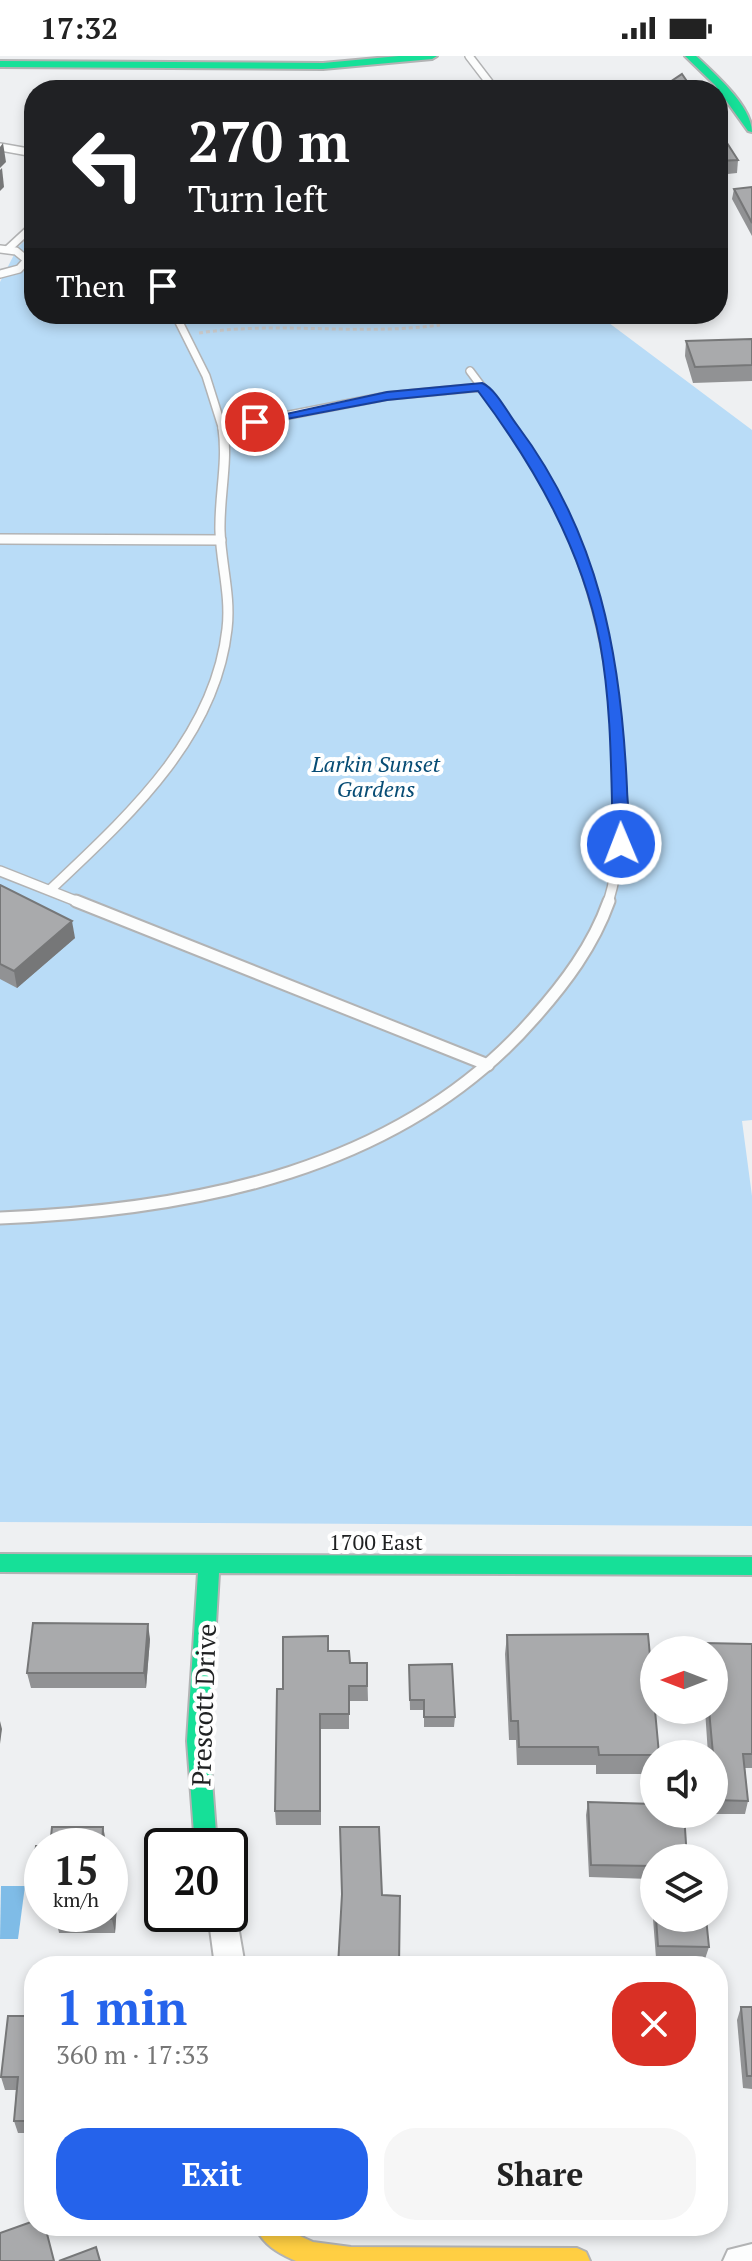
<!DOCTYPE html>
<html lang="en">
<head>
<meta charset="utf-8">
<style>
  body { margin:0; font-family:"PT Serif",serif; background:#f6f6f6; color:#222; height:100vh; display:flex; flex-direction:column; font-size:30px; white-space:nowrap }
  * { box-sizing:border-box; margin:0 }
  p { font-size:26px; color:#767676 }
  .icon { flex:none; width:44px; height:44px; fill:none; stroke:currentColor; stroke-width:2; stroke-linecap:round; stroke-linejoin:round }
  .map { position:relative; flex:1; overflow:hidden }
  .details { position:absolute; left:24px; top:1900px; width:704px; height:280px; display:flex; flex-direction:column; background:#fff; border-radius:32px; box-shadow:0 4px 12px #0003 }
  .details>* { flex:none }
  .hud { position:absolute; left:24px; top:24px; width:704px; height:244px; border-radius:32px; box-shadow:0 4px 12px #0003; background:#202124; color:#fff; overflow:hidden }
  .needle { width:52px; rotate:270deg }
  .buttons { position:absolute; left:640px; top:1580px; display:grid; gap:16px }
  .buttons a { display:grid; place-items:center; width:88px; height:88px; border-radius:50%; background:#fff; box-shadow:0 4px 12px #0003; font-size:40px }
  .speed { position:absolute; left:24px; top:1772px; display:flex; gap:16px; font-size:40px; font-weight:700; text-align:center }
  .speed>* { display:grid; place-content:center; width:104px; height:104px; border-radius:50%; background:#fff; box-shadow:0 4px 12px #0003; line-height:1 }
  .speed small { font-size:20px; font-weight:400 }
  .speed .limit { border:4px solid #111; border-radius:12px; background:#fff; color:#111 }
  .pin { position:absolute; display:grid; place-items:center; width:68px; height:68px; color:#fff; margin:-34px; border:4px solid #fff; border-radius:50%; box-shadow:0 2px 8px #0007 }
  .me { position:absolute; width:88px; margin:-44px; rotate:359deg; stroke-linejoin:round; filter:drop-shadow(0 0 6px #0008) }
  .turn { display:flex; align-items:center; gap:28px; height:168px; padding:0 32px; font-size:36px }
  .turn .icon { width:104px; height:104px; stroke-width:2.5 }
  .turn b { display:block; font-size:56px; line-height:68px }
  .then { display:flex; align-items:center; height:76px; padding:0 32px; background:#0003; gap:16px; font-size:30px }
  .round { display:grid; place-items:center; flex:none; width:84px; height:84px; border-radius:32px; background:#f6f6f6 }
  .headline { display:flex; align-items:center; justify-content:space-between; height:136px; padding:0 32px }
  h1 { font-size:48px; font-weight:700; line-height:60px; color:#2563eb }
  .primary-button { display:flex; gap:16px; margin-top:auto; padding:16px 32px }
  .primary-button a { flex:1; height:92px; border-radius:32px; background:#2563eb; color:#fff; font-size:32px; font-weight:700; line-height:92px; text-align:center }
  .primary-button a+a { background:#f6f6f6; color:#222 }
  .status { display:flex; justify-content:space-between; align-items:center; height:56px; padding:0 40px; background:#fff; direction:ltr }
  .status svg { height:22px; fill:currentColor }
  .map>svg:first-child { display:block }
</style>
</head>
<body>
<div class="status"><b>17:32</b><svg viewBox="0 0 49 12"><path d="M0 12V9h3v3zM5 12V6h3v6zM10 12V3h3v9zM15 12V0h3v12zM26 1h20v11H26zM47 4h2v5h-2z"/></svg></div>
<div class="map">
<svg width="752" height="2205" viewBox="0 0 752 2205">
  <rect width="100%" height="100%" fill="#eef0f2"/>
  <path fill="#b9dcf7" d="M34,176V258H597L752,374V1064L742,1065L752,1140V1470L0,1466V226L18,191Z"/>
  <path fill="#7fbce7" d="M1,1830H25L18,1883H0Z"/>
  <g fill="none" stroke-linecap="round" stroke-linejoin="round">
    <g stroke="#b2b3b4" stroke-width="10">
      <g id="lane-far2">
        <path d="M469,0L495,34"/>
        <path d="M0,91L34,97"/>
        <path d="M0,193L16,195L27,204L19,213L0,218"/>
        <path d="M8,193L34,169"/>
        <path d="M175,258L206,320L223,374"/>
        <path d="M470,315L514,374"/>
        <path d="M222,372L387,340L482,331"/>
      </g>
    </g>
    <g stroke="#b2b3b4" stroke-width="12">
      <g id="lane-far1">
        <path d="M512,372C585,474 614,585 619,709C621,756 622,802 608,847"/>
        <path d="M0,483L221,484"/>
        <path d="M0,815L81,847"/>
        <path d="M50,834C126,762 215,683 227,573C231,540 221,508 220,475C219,440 228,407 223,372"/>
      </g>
    </g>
    <g stroke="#b2b3b4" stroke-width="15">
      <g id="lane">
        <path d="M76,845L488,1009"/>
        <path d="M0,1162C194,1154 401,1115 534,962C565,927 593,890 609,845"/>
      </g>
    </g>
    <g stroke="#b2b3b4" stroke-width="4">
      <g id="street">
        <path d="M230,1847L236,1858L245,1910H215L208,1858H230Z"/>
        <path d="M752,2188V2205H723L728,2194Z"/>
      </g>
    </g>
    <g stroke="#b2b3b4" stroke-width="4">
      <g id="fast">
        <path d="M399,0H437L432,3L323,13L0,11V5L323,7Z"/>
        <path d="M685,0H696C714,17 752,50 752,76L748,75L715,29Z"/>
        <path d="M0,1498L752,1501V1519L219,1517L209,1685L217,1790H195L187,1685L198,1517L0,1516Z"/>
      </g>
    </g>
    <g stroke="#b2b3b4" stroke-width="4">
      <path id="slow" d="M255,2170H286L291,2176L313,2186L351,2191L577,2192L586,2196L590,2205H296C278,2197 263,2189 255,2170Z"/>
    </g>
    <path stroke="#cececf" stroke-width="3" stroke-dasharray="4 3" stroke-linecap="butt" d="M199,277C279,265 360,280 440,269"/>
    <use href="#lane-far2" stroke="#fcfdfd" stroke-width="7"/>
    <use href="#lane-far1" stroke="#fcfdfd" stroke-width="9"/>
    <use href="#lane" stroke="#fcfdfd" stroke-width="11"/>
    <use href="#street" fill="#fcfdfd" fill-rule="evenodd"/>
    <use href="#fast" fill="#16e098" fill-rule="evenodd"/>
    <use href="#slow" fill="#ffcf43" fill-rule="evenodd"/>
  </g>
  <g fill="#919294">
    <path d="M718,73L738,104L737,117L718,119Z"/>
    <path d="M752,131V180L732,143L734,133Z"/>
    <path d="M752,283V325L693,327L685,300L686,285Z"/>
    <path d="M0,829L75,882L17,932L0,923Z"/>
    <path d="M507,1579L654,1698V1718H596V1709H517L516,1684H509L505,1598Z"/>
    <path d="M328,1580V1595L350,1607H367L368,1645H349V1673H321V1769H276L275,1755L283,1633Z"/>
    <path d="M150,1583L146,1632H31L27,1617Z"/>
    <path d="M704,1587L752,1588V1712H745L748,1745L745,1758H714V1698H708L705,1654H714V1594H703Z"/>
    <path d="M409,1609L455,1661L454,1671H424V1654H410Z"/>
    <path d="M588,1746L654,1802V1862H706L709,1891L705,1903L656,1902L650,1823L589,1821L586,1759Z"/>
    <path d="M42,1790V1856L40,1848L42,1825H37L33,1812Z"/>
    <path d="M116,1807L119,1821L115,1877H59L56,1862H43L42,1858H110Z"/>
    <path d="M741,1951H752V2033L743,2032L737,1964Z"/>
    <path d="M34,1960V2077H18L14,2065L16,2034H5L1,2021Z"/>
  </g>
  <g fill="#767778">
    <path d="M3,87L6,106L0,112V91Z"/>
    <path d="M2,112L4,131L0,135V114Z"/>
    <path d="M72,865L75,882L17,932L14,915Z"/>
    <path d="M148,1568L150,1583L146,1632L144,1617Z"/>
    <path d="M0,1665L2,1673L0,1688Z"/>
    <path d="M103,1771L106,1785L105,1790H102Z"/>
    <path d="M116,1807L119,1821L115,1877L112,1863Z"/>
  </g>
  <g fill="#a9aaac" stroke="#767778" stroke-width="2">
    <path d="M682,18L693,34H667L664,30Z"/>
    <path d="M601,27L624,34H602Z"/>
    <path d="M718,73L738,104L718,105Z"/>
    <path d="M752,131V167L734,133Z"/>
    <path d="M752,283V309L695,311L686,285Z"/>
    <path d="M0,829L72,865L14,915L0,908Z"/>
    <path d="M33,1567L148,1568L144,1617H27Z"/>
    <path d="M648,1578L659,1698H654V1699H599L598,1691H519L518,1665H511L507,1579Z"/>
    <path d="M328,1580V1595H349L350,1607H367V1630H349V1658H320V1755H275L277,1633H283V1581Z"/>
    <path d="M704,1587L752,1588V1698H743L748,1745L714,1744V1698H713L709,1654H714V1594H705Z"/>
    <path d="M452,1608L455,1661H424V1644H410L409,1609Z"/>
    <path d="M588,1746L654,1748V1758H684L687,1802H654V1835L652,1810L591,1809Z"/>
    <path d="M52,1771H103L102,1790H50Z"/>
    <path d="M340,1771H379L382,1839L400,1840L399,1910H338L342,1838Z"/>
    <path d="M36,1790H42V1812H33Z"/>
    <path d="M110,1807H116L112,1863L56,1864V1858H110Z"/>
    <path d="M42,1823V1848H40Z"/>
    <path d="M656,1862H706L709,1891L658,1890Z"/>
    <path d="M741,1951H752V2020H747Z"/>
    <path d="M8,1960H34V2065H14L18,2021H1Z"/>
    <path d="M34,2165V2170H45L54,2205H0V2177Z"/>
    <path d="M96,2191L100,2205H59Z"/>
  </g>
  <path fill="#2563eb" stroke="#184099" stroke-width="2" d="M482,327C496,333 507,356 517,369C599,478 621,598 627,732C627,749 633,776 626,792H615L613,788C611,722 612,653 600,587C582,493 535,411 478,335L387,344L255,369L249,366L387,336Z"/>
  <g text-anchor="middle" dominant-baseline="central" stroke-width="8" stroke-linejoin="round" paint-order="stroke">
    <g font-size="22" font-style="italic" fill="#074c74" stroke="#fff">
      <text x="376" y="707">Larkin Sunset<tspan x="376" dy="25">Gardens</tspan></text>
    </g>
    <g font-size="22" fill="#1f2122" stroke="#fff">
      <text x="376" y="1485">1700 East</text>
    </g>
    <g font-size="26" fill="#1f2122" stroke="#fff">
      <text transform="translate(203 1649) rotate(-88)">Prescott Drive</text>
    </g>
  </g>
</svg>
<div class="buttons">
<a><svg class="needle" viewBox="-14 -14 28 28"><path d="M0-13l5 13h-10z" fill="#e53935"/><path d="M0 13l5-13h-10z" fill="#767676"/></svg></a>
<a><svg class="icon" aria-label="sound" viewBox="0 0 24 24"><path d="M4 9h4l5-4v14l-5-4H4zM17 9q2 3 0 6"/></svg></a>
<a><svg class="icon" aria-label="layers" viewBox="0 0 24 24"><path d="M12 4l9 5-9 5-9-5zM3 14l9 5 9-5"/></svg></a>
</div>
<div class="speed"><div>15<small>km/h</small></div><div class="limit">20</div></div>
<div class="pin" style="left:255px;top:366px;background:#d93025"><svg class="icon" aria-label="arrive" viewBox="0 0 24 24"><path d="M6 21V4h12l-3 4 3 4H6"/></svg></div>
<svg class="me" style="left:621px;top:788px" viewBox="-20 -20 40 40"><circle r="17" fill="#2563eb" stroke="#fff" stroke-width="3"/><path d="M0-11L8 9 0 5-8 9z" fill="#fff"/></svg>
<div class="hud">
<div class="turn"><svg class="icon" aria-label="left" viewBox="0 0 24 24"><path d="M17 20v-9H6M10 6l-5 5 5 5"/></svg><div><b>270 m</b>Turn left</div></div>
<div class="then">Then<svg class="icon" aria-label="arrive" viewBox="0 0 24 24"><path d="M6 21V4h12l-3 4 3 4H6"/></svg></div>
</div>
<section class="details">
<div class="headline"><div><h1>1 min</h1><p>360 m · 17:33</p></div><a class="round" style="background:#d93025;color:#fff"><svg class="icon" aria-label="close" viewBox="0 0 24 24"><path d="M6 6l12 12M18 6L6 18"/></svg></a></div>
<div class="primary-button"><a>Exit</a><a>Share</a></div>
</section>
</div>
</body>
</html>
